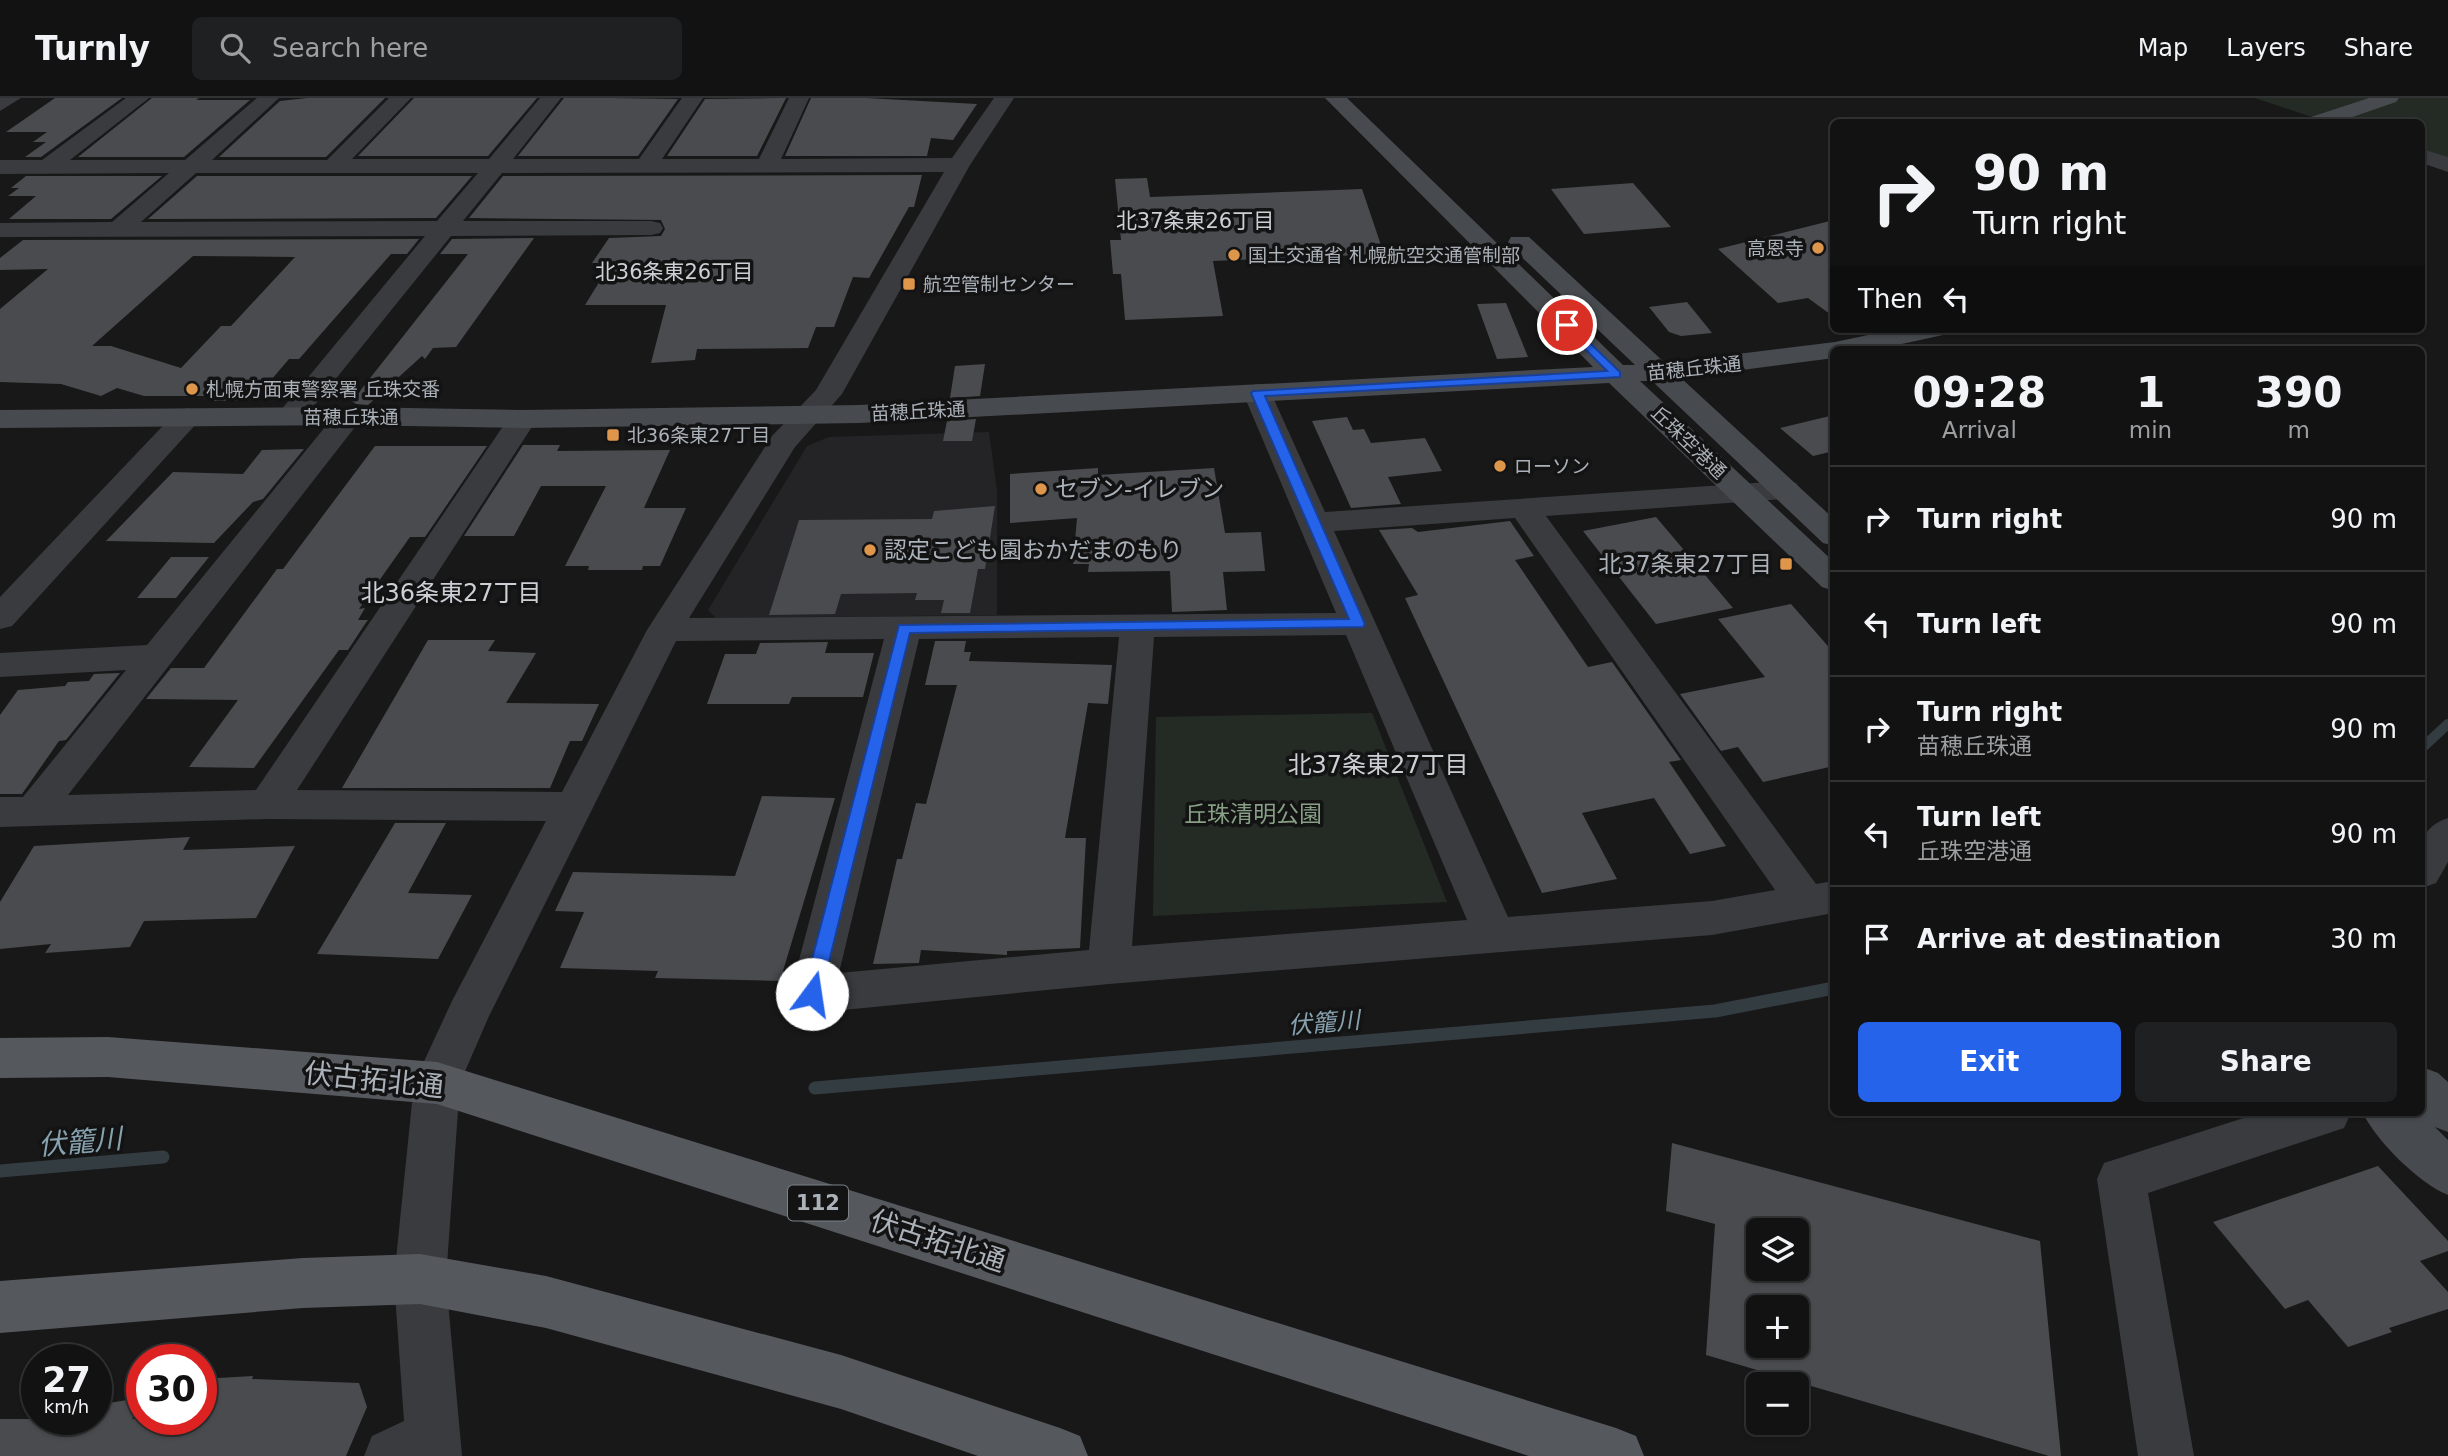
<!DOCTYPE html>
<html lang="en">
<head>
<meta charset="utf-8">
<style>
  body { margin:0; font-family:"DejaVu Sans","Noto Sans JP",sans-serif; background:#1f2021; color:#f1f3f6; height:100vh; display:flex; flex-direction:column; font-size:26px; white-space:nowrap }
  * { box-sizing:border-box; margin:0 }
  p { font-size:23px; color:#9c9ea0 }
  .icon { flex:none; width:38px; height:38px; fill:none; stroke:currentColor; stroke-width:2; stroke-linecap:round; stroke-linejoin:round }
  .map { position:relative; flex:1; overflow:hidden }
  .sheet { position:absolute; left:1830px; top:248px; width:595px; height:770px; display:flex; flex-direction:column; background:#121213; border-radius:10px; box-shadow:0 2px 5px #0004,0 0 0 2px #313233 }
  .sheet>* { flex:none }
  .top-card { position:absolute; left:1830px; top:21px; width:595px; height:214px; border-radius:10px; box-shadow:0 2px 5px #0004,0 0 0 2px #313233; background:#121213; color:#f1f3f6; overflow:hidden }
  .controls { position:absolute; left:1746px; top:1120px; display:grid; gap:14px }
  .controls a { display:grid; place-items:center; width:63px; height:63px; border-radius:10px; background:#121213; box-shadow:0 2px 5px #0004,0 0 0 2px #313233; font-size:35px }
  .speed { position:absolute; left:21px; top:1246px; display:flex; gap:14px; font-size:35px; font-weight:700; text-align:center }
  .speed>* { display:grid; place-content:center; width:91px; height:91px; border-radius:50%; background:#121213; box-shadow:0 2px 5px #0004,0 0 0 2px #313233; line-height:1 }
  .speed small { font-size:18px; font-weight:400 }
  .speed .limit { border:10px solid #d22; background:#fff; color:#111 }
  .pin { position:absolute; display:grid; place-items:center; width:60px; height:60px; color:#fff; margin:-30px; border:4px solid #fff; border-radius:50%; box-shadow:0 2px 7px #0007 }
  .me { position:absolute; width:77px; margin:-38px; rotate:14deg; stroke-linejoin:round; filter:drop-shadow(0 0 5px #0008) }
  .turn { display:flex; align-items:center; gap:24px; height:147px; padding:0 28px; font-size:32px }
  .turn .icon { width:91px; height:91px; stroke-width:2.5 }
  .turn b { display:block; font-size:49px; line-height:60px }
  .then { display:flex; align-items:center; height:66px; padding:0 28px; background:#0003; gap:14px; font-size:26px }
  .eta { display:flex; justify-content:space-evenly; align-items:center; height:119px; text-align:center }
  .eta b { font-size:42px; font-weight:600; line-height:49px }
  .primary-button { display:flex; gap:14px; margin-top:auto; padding:14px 28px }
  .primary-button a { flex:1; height:80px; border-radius:10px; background:#2563eb; color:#fff; font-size:28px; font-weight:600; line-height:80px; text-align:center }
  .primary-button a+a { background:#1f2021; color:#f1f3f6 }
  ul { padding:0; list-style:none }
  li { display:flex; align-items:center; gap:21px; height:105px; padding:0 28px; border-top:2px solid #313233 }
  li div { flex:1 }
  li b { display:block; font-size:26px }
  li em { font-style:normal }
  header { display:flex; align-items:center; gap:42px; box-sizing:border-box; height:98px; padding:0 35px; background:#121213; border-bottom:2px solid #313233 }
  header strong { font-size:33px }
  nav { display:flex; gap:38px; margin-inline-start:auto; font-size:24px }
  .search { width:490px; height:63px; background:#1f2021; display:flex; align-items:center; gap:18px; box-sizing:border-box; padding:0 24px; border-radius:10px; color:#9c9ea0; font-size:26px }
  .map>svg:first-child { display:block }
</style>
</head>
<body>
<header>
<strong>Turnly</strong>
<div class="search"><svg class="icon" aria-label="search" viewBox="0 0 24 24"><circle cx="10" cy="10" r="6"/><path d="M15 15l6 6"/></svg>Search here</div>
<nav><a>Map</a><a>Layers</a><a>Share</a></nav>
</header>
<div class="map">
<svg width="2448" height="1358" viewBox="0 0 2448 1358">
  <rect width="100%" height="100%" fill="#181819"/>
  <path fill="#242426" d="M989,334L997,392V517L716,520L708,512L807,348L829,339Z"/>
  <g fill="#242b24">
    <path d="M2255,0H2448V63L2422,55V24H2327Z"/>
    <path d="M1372,615L1447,804L1153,818L1156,619Z"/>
  </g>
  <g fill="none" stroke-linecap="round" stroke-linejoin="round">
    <path stroke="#333c41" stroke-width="10" d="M2422,650L2448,626"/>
    <g stroke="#333c41" stroke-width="13">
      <path d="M815,990L1715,913L1834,890"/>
      <path d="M0,1073L163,1059"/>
    </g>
  </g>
  <g fill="#4a4b4e" fill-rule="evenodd">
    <path d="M55,0H122L41,59H25L46,44H33L47,34H6Z"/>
    <path d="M152,0H199L196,2H250L184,59H78Z"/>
    <path d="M307,0H385L326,59H219L280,3Z"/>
    <path d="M414,0H537L488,58H358Z"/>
    <path d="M564,0H610L678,1L638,58H518Z"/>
    <path d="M778,0H786L757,58H667L705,1Z"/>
    <path d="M811,0H866L977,6L953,42L931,40L927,58H785Z"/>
    <path d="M922,77L914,109H909L869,180L853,179L834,229H816L808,250L697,251L695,262L651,265L666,207H585L611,165H592L609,140L661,138L665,131L661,122L469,120L503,78Z"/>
    <path d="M26,78H162L111,121H9L36,98H8L19,90H11Z"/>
    <path d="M197,78H472L436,120L148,121Z"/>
    <path d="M1147,80L1150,99L1362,91L1384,156L1213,163L1223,218L1125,222L1121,176H1113L1110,142H1121L1115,81Z"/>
    <path d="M1633,85L1671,129L1584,136L1551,91Z"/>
    <path d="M1834,122V219L1808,200L1778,205L1718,151Z"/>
    <path d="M534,140L456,249L433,250L425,261L422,258L368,307L356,306L352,303L468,156H440L452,141Z"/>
    <path d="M419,141L407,156H391L299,261H289L254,302L210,303L214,298H144L117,290L101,298L61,286L0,284V211L48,171L0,172V160L23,142ZM193,158L295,159L231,228H221L181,270L111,248H92Z"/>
    <path d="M1687,204L1712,235L1681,238L1669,234L1649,209Z"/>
    <path d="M1506,205L1528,259L1497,261L1477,206Z"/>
    <path d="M985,266L980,298L950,300L955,268Z"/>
    <path d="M1834,317V353L1813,358L1780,330Z"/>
    <path d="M1347,319L1353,332L1364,331L1371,345L1425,340L1442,373L1388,379L1401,406L1351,410L1312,323Z"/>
    <path d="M976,321L972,343H943L947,323Z"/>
    <path d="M523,347H560L557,353L670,352L644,410H686L660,468H643L642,472H588L589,468H565L606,388H541L514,438H464Z"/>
    <path d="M375,348H487L425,439H410L359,511L365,510L358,522H368L365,526L348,552H339L254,670L189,669L238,602L146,601L171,570H204L277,471H283Z"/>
    <path d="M304,351L263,401L253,404L214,445L106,443L173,374L243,376L262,352Z"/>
    <path d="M1098,370V377L1214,370L1225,435L1261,434L1265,473L1223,474L1227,512L1172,514L1170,473L1088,474L1089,466H1073L1077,420L1010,425V376Z"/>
    <path d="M995,408L985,471H978L970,515H941L944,502H915L917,495L841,496L835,516L769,517L799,422L932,421L934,413Z"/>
    <path d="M1656,419L1733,510L1656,526L1583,433Z"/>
    <path d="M1510,423L1534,458L1515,462L1588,569L1612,564L1681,662L1669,664L1726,748L1690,756L1654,700L1582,715L1617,781L1542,795L1405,500L1418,497L1379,432L1412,430L1418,434Z"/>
    <path d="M171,459H209L176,500H137Z"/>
    <path d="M1791,506L1834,555V668L1763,684L1738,649L1721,653L1680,596L1765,579L1718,521Z"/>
    <path d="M428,542H495L488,553L536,555L506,605L599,606L582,643H570L550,690H342Z"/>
    <path d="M935,543H966L964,554H971L969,563L1112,567L1108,606L1088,605L1065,740H1086L1080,850L1007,853V857L921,852L919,865L873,866L897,761H902L916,705L926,706L957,587H925Z"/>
    <path d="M828,544L825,555H874L863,599H792L789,606H707L725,556H756L760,545Z"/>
    <path d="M120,575L66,642L59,643L22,696H0V617L18,592L65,588L68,584L89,583L94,576Z"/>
    <path d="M762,698L835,700L780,883L655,880L658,873L560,870L584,814L555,813L573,774L735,778Z"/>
    <path d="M395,725H446L408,795L472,797L438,861L317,856Z"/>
    <path d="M190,739L183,752L295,748L256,820L144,823L130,849L45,855L51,846L0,851V804L34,748Z"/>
    <path d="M1672,1045L2040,1143L2061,1358H2049L1706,1257L1715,1126L1666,1113ZM1759,1132H1797V1171H1759ZM1759,1209H1797V1248H1759Z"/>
    <path d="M2378,1068L2448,1143V1153L2420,1163L2448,1194V1211L2389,1230L2392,1234L2348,1249L2308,1202L2285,1211L2213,1124Z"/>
    <path d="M253,1278L252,1281L359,1285L367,1309L346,1358H0V1321H96V1307L140,1300L132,1321H201V1281Z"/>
  </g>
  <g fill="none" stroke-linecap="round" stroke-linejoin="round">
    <g fill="#393b3e" fill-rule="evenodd">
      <path d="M0,0H21L0,13Z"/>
      <path d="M126,0H149L70,62H185L257,0H279L212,62H327L389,0H411L352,61H489L540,0H561L513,61H639L682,0H703L662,61H759L789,0H809L781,61L952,60L994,0H1014L970,67L842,296L795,349L689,520L1336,515L1243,295L1247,289L1257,286L1267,289L1271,295L1325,414L1785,383L1796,385L1801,392L1796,399L1785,401L1546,418L1816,786L1834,783V815L1712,837L1109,886L812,915L796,909L790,896L884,541L676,543L489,918L460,985L446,1181L462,1358H364L372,1338L404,1323L394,1181L414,985L452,903L546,723L267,721L0,729V699H23L126,572L0,579V555L147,547L339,312L349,309L359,312L364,318L359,324L68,697L256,692L512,315L522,312L532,315L537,321L297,692L562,694L647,532L772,338L816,292L944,74L502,75L463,123H651L660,125L663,130L660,135L651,137L451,138L301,324L291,327L281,324L276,318L281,312L425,138L0,139V125L112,124L169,75L0,76V62H42ZM196,75H478L437,123L141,124ZM1515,420L1775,792L1712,803L1508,819L1334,433ZM1346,537L1467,822L1132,848L1154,539ZM1119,539L1089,852L839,875L919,541Z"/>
      <path d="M2422,51L2448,59V74L2422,65Z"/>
      <path d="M187,310L197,313L202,319L197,325L12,528L0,531V499L177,313Z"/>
      <path d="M2448,720V764L2436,785L2422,790C2422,759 2413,731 2448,720Z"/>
      <path d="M2259,1015H2351L2344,1030L2148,1095L2194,1358H2138L2097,1081L2104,1065Z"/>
    </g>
    <g fill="#474a4e" fill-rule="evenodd">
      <path d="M1325,0H1347L1623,267H1635L1511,149L1508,144L1511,139H1529L1665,265L1835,244L1896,231H1947L1943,237L1874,252H1834V260L1681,280L1834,421V448L1823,445L1652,283H1640L1834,464V493L1822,489L1609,285L859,325L522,330L349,327L0,330V312L349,309L522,312L859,307L1593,269Z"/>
      <path d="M2369,0H2399L2396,4L2338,24H2308L2311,19Z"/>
      <path d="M2422,969L2438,975L2448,984V1034L2435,1029L2448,1042V1097C2420,1086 2376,1043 2363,1015H2422Z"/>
    </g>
    <g fill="#55585d" fill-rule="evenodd">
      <path d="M108,939L437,964L1616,1330L1636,1338L1644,1358H1529L437,1006L108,979L0,980V940Z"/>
      <path d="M420,1156L546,1178L841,1257L1060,1330L1080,1338L1088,1358H978L841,1311L546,1230L420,1206L303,1210L0,1235V1183L303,1160Z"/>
    </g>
  </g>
  <path fill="#2563eb" stroke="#184099" stroke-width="2" d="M1567,223L1620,274V279L1265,298L1365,526L1363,529L910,535L821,896L812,904L806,902L803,896L899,527L1349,521L1251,295L1253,293L1607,273L1563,229L1562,227Z"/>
  <g fill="#de964b" stroke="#131314" stroke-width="2.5">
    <circle cx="1818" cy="150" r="7"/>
    <circle cx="1234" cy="157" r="7"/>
    <rect x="902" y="179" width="14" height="14" rx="3.5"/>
    <circle cx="192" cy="291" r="7"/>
    <rect x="606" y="330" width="14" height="14" rx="3.5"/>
    <circle cx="1500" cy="368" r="7"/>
    <circle cx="1041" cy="391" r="7"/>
    <circle cx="870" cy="452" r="7"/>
    <rect x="1779" y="459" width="14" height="14" rx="3.5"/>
  </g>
  <g text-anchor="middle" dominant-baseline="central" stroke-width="7" stroke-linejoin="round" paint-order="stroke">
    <g font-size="19" fill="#abb1b8" stroke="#131314" text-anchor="start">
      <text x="1804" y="150" text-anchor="end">高恩寺</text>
      <text x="1248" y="157">国土交通省 札幌航空交通管制部</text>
      <text x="923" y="186">航空管制センター</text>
      <text x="206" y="291">札幌方面東警察署 丘珠交番</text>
      <text x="627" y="337">北36条東27丁目</text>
      <text x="1514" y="368">ローソン</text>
    </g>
    <g font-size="19" fill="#abb1b8" stroke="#131314">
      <text transform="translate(1694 270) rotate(-6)">苗穂丘珠通</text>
      <text transform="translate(918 313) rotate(-3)">苗穂丘珠通</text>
      <text x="351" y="319">苗穂丘珠通</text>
      <text transform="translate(1689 344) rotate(44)">丘珠空港通</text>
    </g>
    <g font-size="21" fill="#cccfd4" stroke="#131314">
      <text x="1195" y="123">北37条東26丁目</text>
      <text x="674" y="174">北36条東26丁目</text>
    </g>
    <rect fill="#131314" stroke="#7d8287" stroke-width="2" x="788" y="1087.5" width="60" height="35" rx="5"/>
    <g font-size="21" font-weight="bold" fill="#abb1b8">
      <text x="818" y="1105">112</text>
    </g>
    <g font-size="23" fill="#abb1b8" stroke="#131314" text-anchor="start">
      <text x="1055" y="391">セブン-イレブン</text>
      <text x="884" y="452">認定こども園おかだまのもり</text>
      <text x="1772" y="466" text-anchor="end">北37条東27丁目</text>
    </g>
    <g font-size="23" fill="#87a085" stroke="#131314">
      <text x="1253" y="716">丘珠清明公園</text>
    </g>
    <g font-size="24" fill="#cccfd4" stroke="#131314">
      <text x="451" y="495">北36条東27丁目</text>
      <text x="1378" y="667">北37条東27丁目</text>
    </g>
    <g font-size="24" font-style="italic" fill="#87a2af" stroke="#131314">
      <text transform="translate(1324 925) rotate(-5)">伏籠川</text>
    </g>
    <g font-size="28" fill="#abb1b8" stroke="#131314">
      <text transform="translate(374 982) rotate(6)">伏古拓北通</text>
      <text transform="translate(938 1143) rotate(18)">伏古拓北通</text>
    </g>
    <g font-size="28" font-style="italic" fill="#87a2af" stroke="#131314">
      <text transform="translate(80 1044) rotate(-5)">伏籠川</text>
    </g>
  </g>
</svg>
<div class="controls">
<a><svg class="icon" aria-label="layers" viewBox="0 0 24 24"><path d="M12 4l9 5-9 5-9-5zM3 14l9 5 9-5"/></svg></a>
<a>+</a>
<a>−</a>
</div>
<div class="speed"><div>27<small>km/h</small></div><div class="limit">30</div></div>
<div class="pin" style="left:1567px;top:227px;background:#d93025"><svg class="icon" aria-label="arrive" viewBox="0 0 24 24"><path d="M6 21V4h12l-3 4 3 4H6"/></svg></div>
<svg class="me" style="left:812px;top:896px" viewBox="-20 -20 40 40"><circle r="19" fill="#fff"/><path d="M0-13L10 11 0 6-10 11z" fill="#2563eb"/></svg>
<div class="top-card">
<div class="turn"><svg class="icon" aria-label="right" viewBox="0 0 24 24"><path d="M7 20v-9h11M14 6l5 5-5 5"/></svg><div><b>90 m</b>Turn right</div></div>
<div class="then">Then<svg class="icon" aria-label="left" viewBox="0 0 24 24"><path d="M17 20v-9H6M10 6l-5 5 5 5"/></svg></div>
</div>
<section class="sheet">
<div class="eta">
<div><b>09:28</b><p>Arrival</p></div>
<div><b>1</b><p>min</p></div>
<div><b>390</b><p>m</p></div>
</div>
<ul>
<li><svg class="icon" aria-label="right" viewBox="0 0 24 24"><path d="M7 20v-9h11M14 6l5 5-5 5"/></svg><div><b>Turn right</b></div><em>90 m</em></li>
<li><svg class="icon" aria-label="left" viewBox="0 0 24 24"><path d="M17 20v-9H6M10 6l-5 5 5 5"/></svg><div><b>Turn left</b></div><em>90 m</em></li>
<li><svg class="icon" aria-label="right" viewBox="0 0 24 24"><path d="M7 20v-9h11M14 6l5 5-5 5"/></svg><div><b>Turn right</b><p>苗穂丘珠通</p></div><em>90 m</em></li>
<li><svg class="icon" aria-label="left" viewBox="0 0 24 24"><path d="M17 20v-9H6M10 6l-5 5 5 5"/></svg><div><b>Turn left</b><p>丘珠空港通</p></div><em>90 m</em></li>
<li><svg class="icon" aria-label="arrive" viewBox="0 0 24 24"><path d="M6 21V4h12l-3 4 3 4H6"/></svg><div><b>Arrive at destination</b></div><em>30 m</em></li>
</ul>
<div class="primary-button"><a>Exit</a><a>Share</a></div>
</section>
</div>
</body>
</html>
